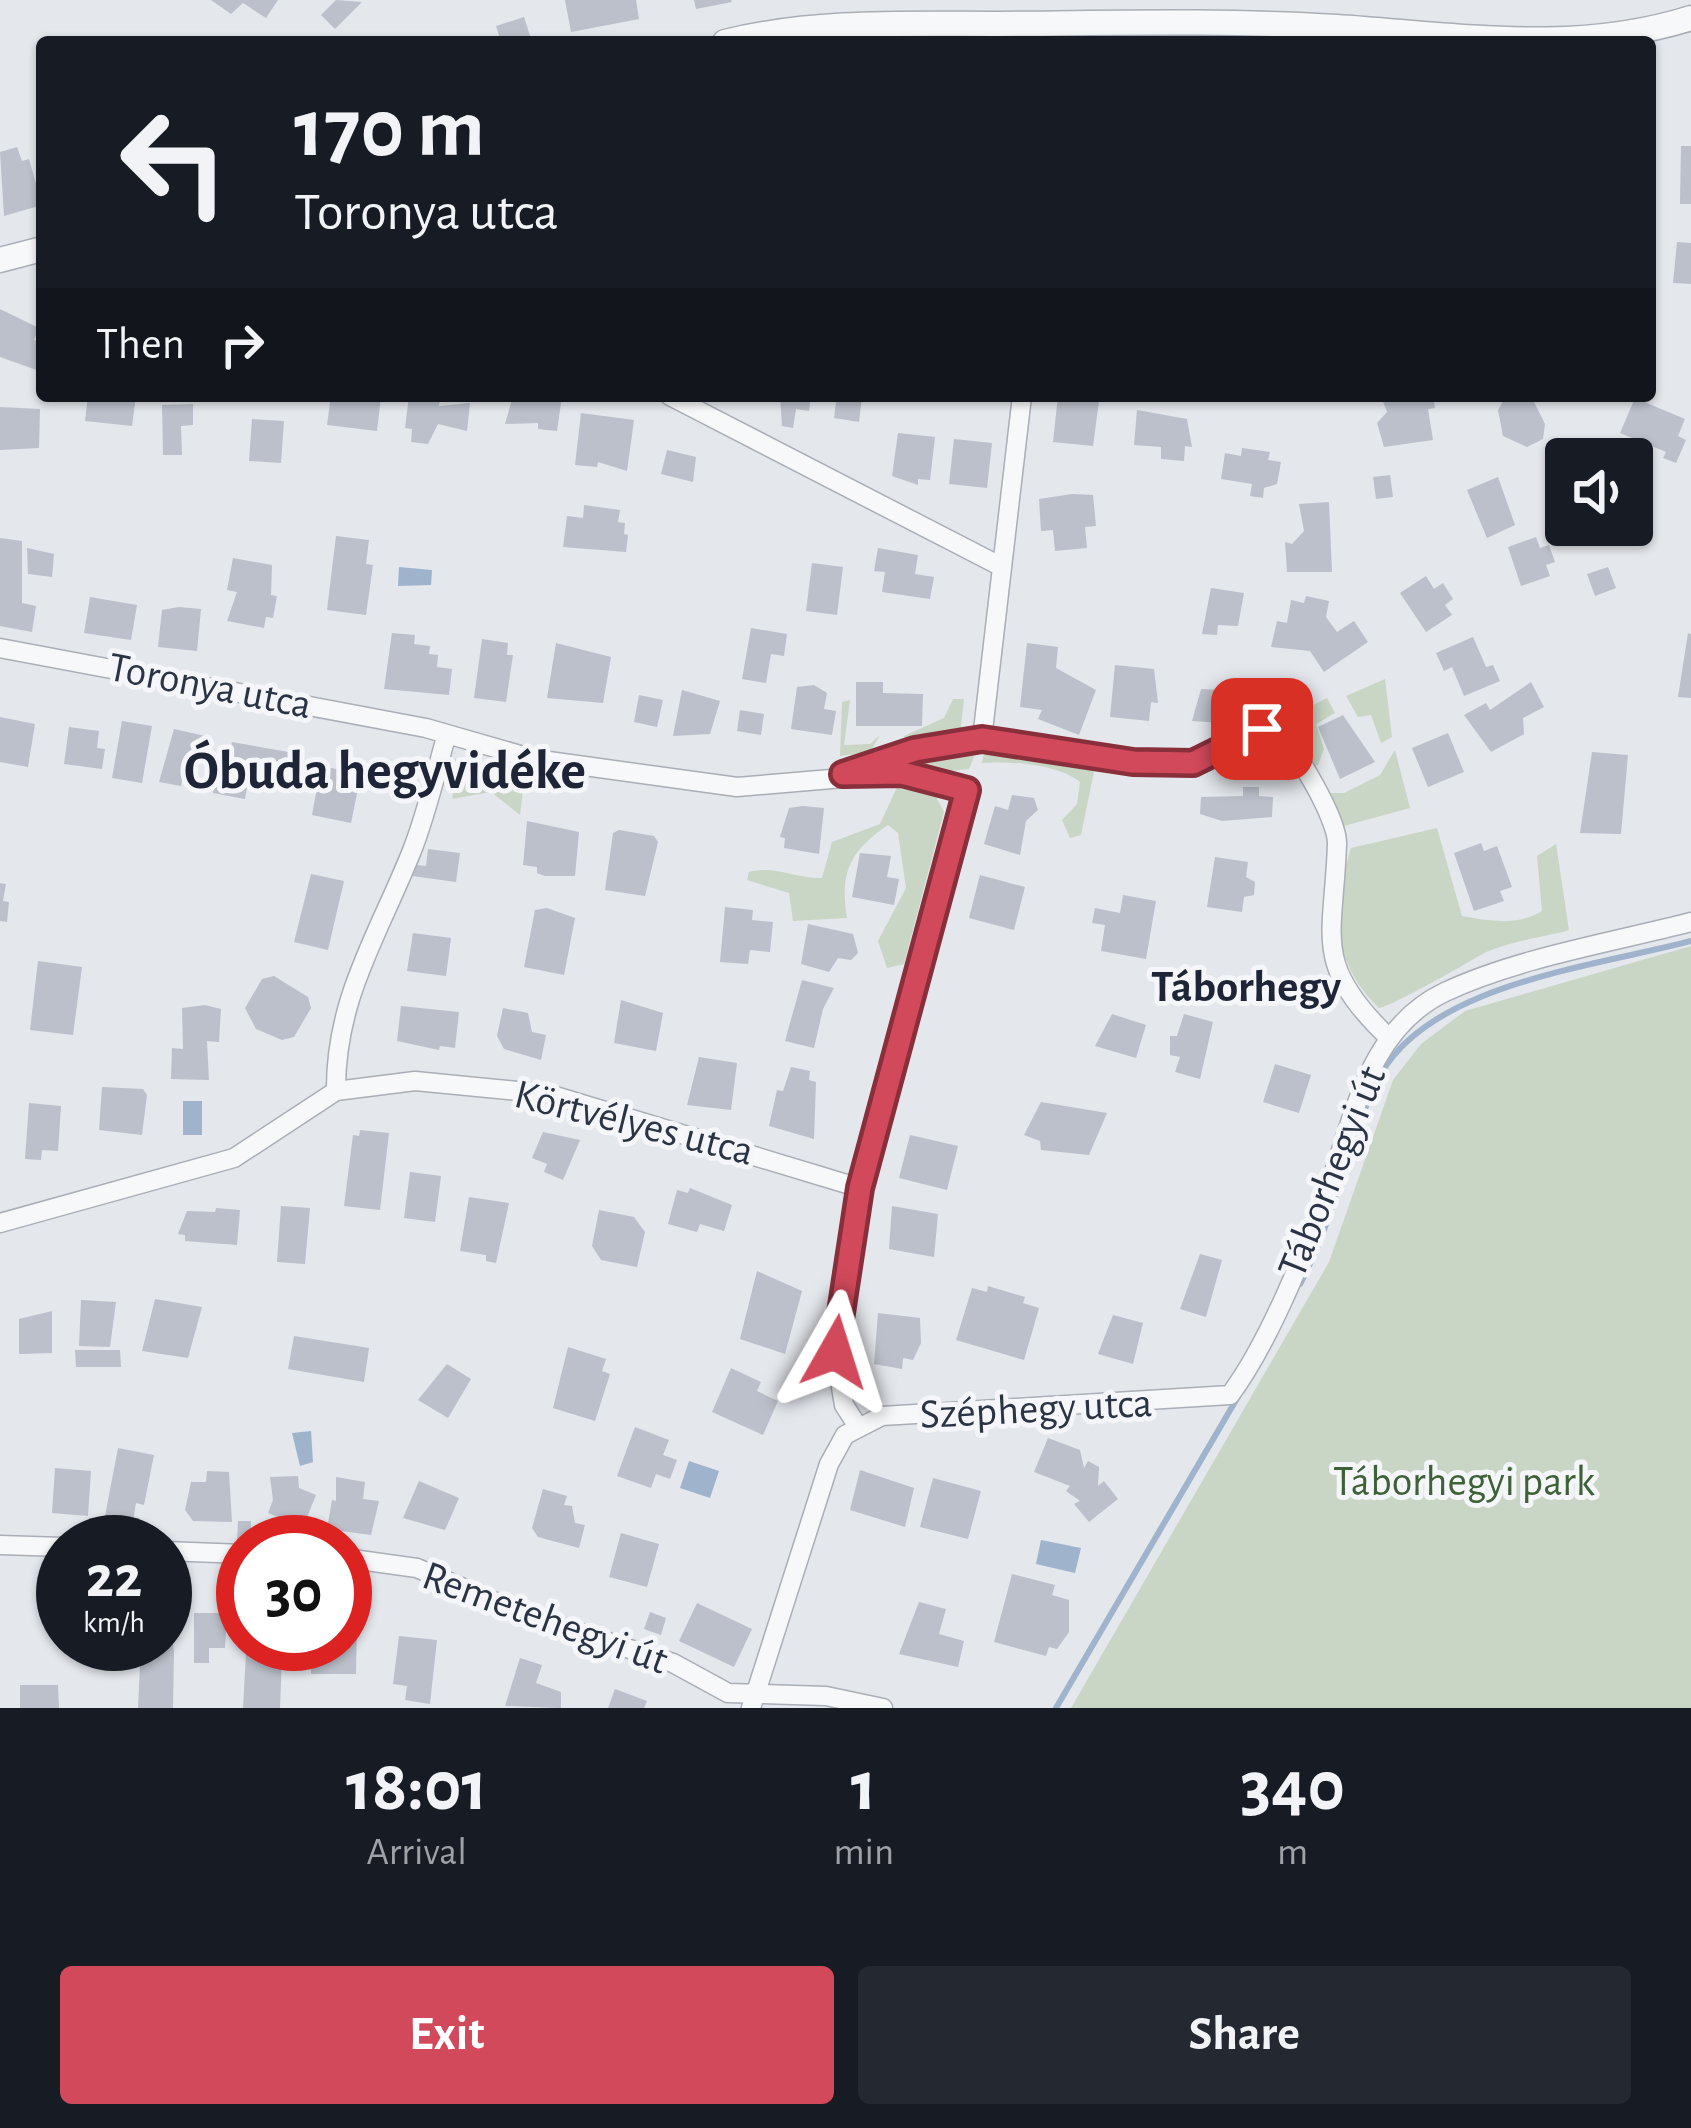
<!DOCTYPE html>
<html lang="en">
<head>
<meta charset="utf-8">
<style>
  body { margin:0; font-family:"Alegreya Sans",sans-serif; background:#242831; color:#f1f3f6; height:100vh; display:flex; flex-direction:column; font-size:45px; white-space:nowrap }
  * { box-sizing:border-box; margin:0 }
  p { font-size:39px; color:#9ea1a6 }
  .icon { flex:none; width:66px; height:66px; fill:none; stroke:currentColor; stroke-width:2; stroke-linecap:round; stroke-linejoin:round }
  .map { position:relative; height:1708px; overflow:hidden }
  .side { display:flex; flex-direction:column; background:#171b24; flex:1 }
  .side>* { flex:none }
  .banner { position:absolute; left:36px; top:36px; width:1620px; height:366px; border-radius:12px; box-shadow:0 3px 9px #0004; background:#171b24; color:#f1f3f6; overflow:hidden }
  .buttons { position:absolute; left:1545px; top:438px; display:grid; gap:24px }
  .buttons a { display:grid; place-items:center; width:108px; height:108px; border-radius:12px; background:#171b24; box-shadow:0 3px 9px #0004; font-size:60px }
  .speed { position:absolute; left:36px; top:1515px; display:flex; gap:24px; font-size:60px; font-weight:700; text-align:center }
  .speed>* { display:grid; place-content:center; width:156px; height:156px; border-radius:50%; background:#171b24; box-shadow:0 3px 9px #0004; line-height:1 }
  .speed small { font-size:30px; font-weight:400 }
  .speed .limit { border:18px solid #d22; background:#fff; color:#111 }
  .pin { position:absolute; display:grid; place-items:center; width:102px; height:102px; color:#fff; margin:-51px; border-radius:24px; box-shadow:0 6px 18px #0006 }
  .me { position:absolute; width:132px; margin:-66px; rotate:6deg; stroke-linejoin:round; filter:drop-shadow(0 0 9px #0008) }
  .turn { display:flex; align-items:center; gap:42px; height:252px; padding:0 60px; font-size:54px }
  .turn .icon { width:156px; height:156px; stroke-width:2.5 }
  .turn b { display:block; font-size:84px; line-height:102px }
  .then { display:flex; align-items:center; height:114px; padding:0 60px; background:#0003; gap:24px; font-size:45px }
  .eta { display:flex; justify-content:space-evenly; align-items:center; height:204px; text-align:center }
  .eta b { font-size:72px; font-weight:600; line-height:84px }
  .primary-button { display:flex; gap:24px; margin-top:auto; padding:24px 60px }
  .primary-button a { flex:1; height:138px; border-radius:12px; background:#d1495b; color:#fff; font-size:48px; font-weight:600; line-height:138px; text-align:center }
  .primary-button a+a { background:#242831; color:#f1f3f6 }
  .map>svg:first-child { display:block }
</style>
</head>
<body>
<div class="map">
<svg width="1691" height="1708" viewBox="0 0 1691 1708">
  <rect width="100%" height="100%" fill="#e4e7ec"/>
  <g fill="#c9d6c5">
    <path d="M1385,679L1392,737L1381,743L1371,715L1358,717L1346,696Z"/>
    <path d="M1327,698L1335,713L1316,724L1324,749L1318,765L1310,768L1294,740L1306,734L1309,707Z"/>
    <path d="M953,699H964L960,734L906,745L904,736L944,718Z"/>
    <path d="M850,700L844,745L870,744L880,735L870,752L840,756L842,702Z"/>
    <path d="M978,747L969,769L923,774L892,766L911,756Z"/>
    <path d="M1006,747L1055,760L1090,762L1094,772L1081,835L1070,838L1062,820L1077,804L1080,782C1058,764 1010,761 982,763L985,748Z"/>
    <path d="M1395,750L1410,808L1344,826L1331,793H1344L1380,775Z"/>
    <path d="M448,758L526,765L520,815L491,792L452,799L456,776L445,773Z"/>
    <path d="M899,783L935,795L944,812L904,964L887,968L878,941L906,888L898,833L888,825C851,850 839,872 847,918L793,921L789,893L747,880L749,872C775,865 796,879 822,878L832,842L880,824Z"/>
    <path d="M1437,828L1462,916C1488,921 1519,926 1542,911L1537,856L1556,844L1569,930C1542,938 1501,942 1477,957C1466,964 1390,1007 1379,1008C1331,962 1332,909 1351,848Z"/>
    <path d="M1691,946V1708H1071L1329,1262L1393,1080L1421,1044L1465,1011Z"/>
  </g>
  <g fill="#9fb4cc">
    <path d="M399,567L432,570L431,585L398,586Z"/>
    <rect x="183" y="1101" width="19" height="34"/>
    <path d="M311,1431L313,1462L300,1466L292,1433Z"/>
    <path d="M689,1461L719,1471L710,1498L680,1488Z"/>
    <path d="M1041,1540L1081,1548L1075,1573L1036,1564Z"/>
  </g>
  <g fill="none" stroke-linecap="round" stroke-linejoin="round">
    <g stroke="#9fb4cc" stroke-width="6">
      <path d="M1300,1284C1334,1221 1345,1150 1375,1085C1420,984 1594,967 1691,941"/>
      <path d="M1056,1708L1239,1395"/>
    </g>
  </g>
  <g fill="#bbc0ca">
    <path d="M211,0H278L266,18L243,3L231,14Z"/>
    <path d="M336,0L362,2L335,29L321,15Z"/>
    <path d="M565,0H636L639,19L571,32Z"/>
    <path d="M694,0H731L732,2L696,9Z"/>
    <path d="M524,17L532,42H501L496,26Z"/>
    <path d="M1681,146H1691V204H1680Z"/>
    <path d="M17,147L22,161L29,159L42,205L4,216L0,152Z"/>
    <path d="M1677,242L1691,243V284L1673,283Z"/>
    <path d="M0,309L39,328L34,340L42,343V372L0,357Z"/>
    <path d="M88,396H136L132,426L85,421Z"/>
    <path d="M331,396H381L377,431L327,425Z"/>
    <path d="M409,396L440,399L439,406L470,403L467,431L438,424L428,444L411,442L412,429L405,428Z"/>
    <path d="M513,396H562L557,431L538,429V423L505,424Z"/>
    <path d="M780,396H811L809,411L796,409L793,428L782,426Z"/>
    <path d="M837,396H862L859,422L834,418Z"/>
    <path d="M1058,396L1099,401L1093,446L1053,442Z"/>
    <path d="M1381,396H1433L1435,408L1428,409L1433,440L1384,447L1377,423L1387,412Z"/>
    <path d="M1506,396H1527L1534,402L1545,424L1543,439L1527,447L1503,436L1498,410Z"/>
    <path d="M1635,398L1685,419L1678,436L1686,440L1676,463L1663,458L1666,452L1620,433Z"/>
    <path d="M193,404V425L181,426L182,455H163L162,405Z"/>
    <path d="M0,407L40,409L39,448L0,450Z"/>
    <path d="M1137,410L1187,419L1192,447L1185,446L1184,461L1161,459V447L1134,445Z"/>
    <path d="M581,413L634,420L627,471L598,462L597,467L575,465Z"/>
    <path d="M252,419L284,421L281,463L249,461Z"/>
    <path d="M898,433L935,437L930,480L918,479V485L892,476Z"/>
    <path d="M954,439L992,443L987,488L949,484Z"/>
    <path d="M1242,448L1270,452L1268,460L1281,462L1277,484L1264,488L1263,498L1250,496L1252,484L1221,479L1225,453L1241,456Z"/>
    <path d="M667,450L696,457L693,482L661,474Z"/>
    <path d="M1390,475L1393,497L1376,499L1373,477Z"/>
    <path d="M1498,477L1515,525L1487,538L1467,490Z"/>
    <path d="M1072,494L1093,495L1096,526L1085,527L1087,548L1055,551L1053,530L1041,531L1039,499Z"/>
    <path d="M1329,502L1332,572H1287L1285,542L1292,544L1304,531L1299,504Z"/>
    <path d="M584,505L620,510L618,522L625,523L624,534L628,535L626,552L563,547L567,516L583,518Z"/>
    <path d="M336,536L369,540L366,564L373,565L366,615L327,610Z"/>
    <path d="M1536,537L1540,548L1549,545L1555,562L1546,565L1550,576L1521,586L1508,547Z"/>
    <path d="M0,538L22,541V603L36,606L32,632L0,626Z"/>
    <path d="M27,548L54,554L52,577L28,574Z"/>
    <path d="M878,548L918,555L915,574L934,577L930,599L882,592L885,572L874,571Z"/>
    <path d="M233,558L272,565L271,595L277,596L273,618L266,617L264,628L227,621L237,592L227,590Z"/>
    <path d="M812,563L843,567L837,615L806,611Z"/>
    <path d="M1608,567L1616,588L1595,596L1587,574Z"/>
    <path d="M1426,576L1434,589L1443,583L1453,599L1445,605L1452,615L1426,632L1400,593Z"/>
    <path d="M1211,588L1244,593L1238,626L1218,625L1217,635L1202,634Z"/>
    <path d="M1306,596L1329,601L1326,617L1337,632L1354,621L1368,642L1324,672L1310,651L1271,647L1277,621L1287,623L1291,600L1304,603Z"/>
    <path d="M90,597L137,605L131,640L84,633Z"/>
    <path d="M179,607L201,609L197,651L158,647L162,610Z"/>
    <path d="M751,628L787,634L784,656L771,654L766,683L742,679Z"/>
    <path d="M392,633L415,635L414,644L430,646L429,654L438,655L437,667L452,669L449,695L384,689Z"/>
    <path d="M1688,633L1691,634V698L1678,697Z"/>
    <path d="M1473,637L1486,667L1493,665L1500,681L1464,696L1452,667L1444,671L1436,653Z"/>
    <path d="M482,639L508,643L507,655H513L506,702L474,698Z"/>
    <path d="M556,643L611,657L603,703L547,698Z"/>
    <path d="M1027,643L1058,647L1056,668L1096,690L1079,735L1038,719L1042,710L1020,707Z"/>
    <path d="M1115,665L1154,669L1158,703L1151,702L1149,721L1110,717Z"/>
    <path d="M856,682H883V693L923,694L922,726H856Z"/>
    <path d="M1531,682L1544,707L1523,718L1524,734L1491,752L1464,715L1486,703L1490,710Z"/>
    <path d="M814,685L827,693L824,709L836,711L832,735L791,729L797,687Z"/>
    <path d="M1201,689L1226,690L1224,723L1192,721Z"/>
    <path d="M682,690L720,701L710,734L673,736Z"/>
    <path d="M639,695L663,700L657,727L634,722Z"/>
    <path d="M740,710L764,714L761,735L737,731Z"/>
    <path d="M1343,715L1375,762L1340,779L1318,727Z"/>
    <path d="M0,717L35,724L28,767L0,762Z"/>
    <path d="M1307,717L1311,727L1297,733L1292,723Z"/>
    <path d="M122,721L152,726L142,783L112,778Z"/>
    <path d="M69,727L99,731L97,748L105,749L102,769L64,764Z"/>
    <path d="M174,729L205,736L196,778L183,775L181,786L159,782Z"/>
    <path d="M1448,733L1464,772L1428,787L1412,748Z"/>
    <path d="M232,742L294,753L287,787L248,781L245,799L213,793L222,750L230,751Z"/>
    <path d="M1592,752L1628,755L1621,834L1580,833Z"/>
    <path d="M321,766L361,774L351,823L312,815Z"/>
    <path d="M1243,787H1259V796L1273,797L1272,817L1222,821L1200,814L1201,797L1243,796Z"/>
    <path d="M1012,795L1034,798L1038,810L1026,821L1020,855L984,844L995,806L1008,810Z"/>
    <path d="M803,806L824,808L819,854L784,848L785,838L780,837L789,808Z"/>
    <path d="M527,821L579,832L575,876H545L537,873V867L523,865Z"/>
    <path d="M619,830L654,836L658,842L645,896L605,890L613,833Z"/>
    <path d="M1481,843L1484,851L1497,846L1512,887L1500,891L1504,901L1474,911L1454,853Z"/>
    <path d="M428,849L460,853L456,882L412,876L417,865L426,866Z"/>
    <path d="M860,853L891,856L887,877L899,879L894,905L852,897Z"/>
    <path d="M1215,857L1248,862L1246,877L1255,882L1254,895L1244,897L1242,912L1207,907Z"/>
    <path d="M311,874L344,881L328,950L294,942Z"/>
    <path d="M980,875L1025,887L1014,930L969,918Z"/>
    <path d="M0,883L6,884L3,901L9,902L7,922L0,921Z"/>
    <path d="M1123,895L1156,901L1146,959L1101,951L1105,925L1092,923L1095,908L1120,913Z"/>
    <path d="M725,907L753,910L752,920L773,922L770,952L750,950L748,964L720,962Z"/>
    <path d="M547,908L575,918L564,975L524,967L535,910Z"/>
    <path d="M808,924L853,934L858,953L851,960L838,958L829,972L801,964Z"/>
    <path d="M413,933L451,938L446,976L407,971Z"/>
    <path d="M38,961L82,967L73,1035L30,1030Z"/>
    <path d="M274,976L308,997L311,1008L294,1037L282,1040L256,1029L245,1008L262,979Z"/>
    <path d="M802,980L834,988L823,1009L814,1048L785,1041Z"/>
    <path d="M621,1000L663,1013L656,1051L614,1043Z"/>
    <path d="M205,1005L221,1009L219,1042L207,1041L209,1080L171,1079L172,1048L183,1049L182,1008Z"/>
    <path d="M401,1006L459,1012L455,1048L440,1046L439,1050L397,1041Z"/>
    <path d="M503,1008L528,1013L532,1032L546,1035L541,1060L504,1049L497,1036Z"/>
    <path d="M1112,1014L1146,1025L1136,1058L1095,1046Z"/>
    <path d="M1184,1014L1213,1022L1200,1079L1175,1072L1180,1057L1170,1055V1036H1177Z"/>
    <path d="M699,1057L737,1063L731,1110L687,1105Z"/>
    <path d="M1275,1064L1311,1075L1299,1113L1263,1102Z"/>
    <path d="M791,1067L810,1071L809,1080L816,1082L814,1139L769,1126L777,1090L783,1091Z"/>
    <path d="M102,1087L143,1089L147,1095L142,1135L99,1130Z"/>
    <path d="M1041,1102L1107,1113L1089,1155L1041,1150L1040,1141L1024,1135Z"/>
    <path d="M29,1103L61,1106L58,1151L42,1150L41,1160L25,1159Z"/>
    <path d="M360,1130L389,1133L380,1210L344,1206L353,1135L359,1136Z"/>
    <path d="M543,1132L580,1140L563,1180L544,1172L547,1164L532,1158Z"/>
    <path d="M910,1135L958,1146L947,1190L899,1178Z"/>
    <path d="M410,1172L441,1176L435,1222L404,1218Z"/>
    <path d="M690,1188L732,1205L724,1231L700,1224L697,1232L668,1224L677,1190L688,1193Z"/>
    <path d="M469,1197L509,1203L496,1263L486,1261V1255L460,1251Z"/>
    <path d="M281,1206L310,1208L305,1264L277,1262Z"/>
    <path d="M892,1206L938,1214L934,1257L889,1249Z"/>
    <path d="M216,1208L240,1210L237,1245L185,1241V1235L178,1234L187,1211L215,1212Z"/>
    <path d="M599,1210L634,1217L645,1232L637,1267L601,1260L592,1246Z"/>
    <path d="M1200,1254L1222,1260L1206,1317L1180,1309Z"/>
    <path d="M757,1271L802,1291L785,1354L740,1339Z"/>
    <path d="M988,1286L1025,1297L1023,1303L1039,1308L1024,1360L956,1340L972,1288L987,1292Z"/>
    <path d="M155,1299L202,1307L188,1358L142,1351Z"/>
    <path d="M81,1300L116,1302L110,1347L79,1346Z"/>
    <path d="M52,1311V1353L19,1354V1319Z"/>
    <path d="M878,1313L920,1318L921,1343L913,1360L903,1358L902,1369L874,1364Z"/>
    <path d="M1113,1315L1143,1323L1133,1364L1098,1354Z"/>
    <path d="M294,1336L369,1348L364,1382L288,1369Z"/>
    <path d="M568,1347L606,1359L602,1371L610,1374L595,1421L553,1408Z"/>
    <path d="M75,1350H120L121,1367H76Z"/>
    <path d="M447,1364L471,1379L448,1418L418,1400Z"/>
    <path d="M731,1368L761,1382L757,1391L778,1401L763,1435L712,1412Z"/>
    <path d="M635,1427L669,1440L663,1455L677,1460L670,1479L656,1474L651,1488L617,1476Z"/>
    <path d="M1048,1438L1080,1450L1084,1468L1088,1461L1099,1467L1098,1486L1104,1481L1118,1499L1089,1522L1074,1504L1080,1501L1066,1491L1070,1486L1034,1472Z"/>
    <path d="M118,1448L154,1455L144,1505L136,1503L133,1521L105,1516Z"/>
    <path d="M55,1468L91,1471L88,1516L52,1513Z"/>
    <path d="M860,1470L914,1488L905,1527L850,1510Z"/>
    <path d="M207,1471L229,1472L232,1522L193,1521L185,1510L191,1482H206Z"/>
    <path d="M298,1476L299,1488L316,1495L303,1527L268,1513L273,1500L270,1477Z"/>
    <path d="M336,1477L365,1482L363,1499L379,1501L371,1535L327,1529L332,1500L336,1501Z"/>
    <path d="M933,1478L981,1491L968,1539L920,1527Z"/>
    <path d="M419,1481L459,1498L445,1530L403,1518Z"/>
    <path d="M543,1489L567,1496L564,1505L572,1506L575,1523L585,1525L579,1548L538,1537L532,1528Z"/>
    <path d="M238,1521H251V1542L237,1543Z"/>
    <path d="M621,1533L659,1544L647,1587L609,1577Z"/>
    <path d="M1012,1574L1055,1585L1052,1595L1069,1600V1632L1057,1649L1049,1647L1046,1656L994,1642Z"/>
    <path d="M919,1602L946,1609L939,1634L964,1641L958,1667L899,1654Z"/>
    <path d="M697,1603L752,1629L734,1667L679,1641Z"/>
    <path d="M650,1612L666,1618L661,1635L644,1629Z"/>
    <path d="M194,1613H235V1629H226L225,1648H209V1663H194Z"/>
    <path d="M345,1622H357L356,1674H311V1644H345Z"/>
    <path d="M399,1636L437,1640L430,1704L405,1700L407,1686L393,1684Z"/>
    <path d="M165,1637H172L174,1652L173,1708H138L141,1644H165Z"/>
    <rect x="83" y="1644" width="35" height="19"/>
    <path d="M246,1653L282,1655L280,1708H243Z"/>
    <path d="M520,1658L542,1665L536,1683L561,1692V1708L505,1706Z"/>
    <path d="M20,1685H58L59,1708H20Z"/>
    <path d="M615,1689L647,1701L644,1708H608Z"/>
  </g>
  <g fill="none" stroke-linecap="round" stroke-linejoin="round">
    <g stroke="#a9aeb7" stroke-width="21">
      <g id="minor">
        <path d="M670,396L1000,566"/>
        <path d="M0,648L426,728L534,759L737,787L902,773L967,789L860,1188L833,1340L844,1405L857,1425"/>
        <path d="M982,739L1022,396"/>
        <path d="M859,769C898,756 944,737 986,740C1054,744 1123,771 1191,762C1222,759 1246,727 1277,732C1296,748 1338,820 1337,844C1334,938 1311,963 1389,1038"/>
        <path d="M336,1091C335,1000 378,935 411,853C426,816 435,776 446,737"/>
        <path d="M0,1223L234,1158L336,1091L415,1081L549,1094L860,1188"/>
        <path d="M0,1545L63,1547"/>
        <path d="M165,1551L243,1554"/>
        <path d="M345,1558L417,1568L528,1616L673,1663L728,1693L826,1696L883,1708"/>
        <path d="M751,1708L829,1464L845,1435L882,1416L1230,1395C1268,1344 1302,1259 1325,1198C1353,1124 1365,1030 1445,992C1517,958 1614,942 1691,922"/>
      </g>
    </g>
    <g stroke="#a9aeb7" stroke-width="27">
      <g id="tertiary">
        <path d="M725,42C814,20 908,24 999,24C1111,23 1225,20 1337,27C1457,35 1574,55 1691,18"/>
        <path d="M0,260L42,249"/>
      </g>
    </g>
    <use href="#minor" stroke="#f7f8fa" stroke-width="18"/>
    <use href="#tertiary" stroke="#f7f8fa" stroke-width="24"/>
  </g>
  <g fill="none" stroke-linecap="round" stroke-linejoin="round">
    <g stroke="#882f3b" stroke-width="30">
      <path id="route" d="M835,1352L860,1188L967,790L902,773L843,774L915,750L982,739L1133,762L1193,763L1262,729"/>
    </g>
    <use href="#route" stroke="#d1495b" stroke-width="21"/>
  </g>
  <g text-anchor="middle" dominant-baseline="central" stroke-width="10" stroke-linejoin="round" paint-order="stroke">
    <g font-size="42" fill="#2b3445" stroke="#f4f6f9">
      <text transform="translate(210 686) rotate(11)">Toronya utca</text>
      <text transform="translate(634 1123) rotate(14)">Körtvélyes utca</text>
      <text transform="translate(1332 1172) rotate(-68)">Táborhegyi út</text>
      <text transform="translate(1036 1409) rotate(-3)">Széphegy utca</text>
      <text transform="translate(545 1618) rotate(20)">Remetehegyi út</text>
    </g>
    <g font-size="42" fill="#3f6138" stroke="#f4f6f9">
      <text x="1464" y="1482">Táborhegyi park</text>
    </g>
    <g font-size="45" font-weight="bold" fill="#1d2536" stroke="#f4f6f9">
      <text x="1246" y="987">Táborhegy</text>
    </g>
    <g font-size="54" font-weight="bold" fill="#1d2536" stroke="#f4f6f9">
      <text x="385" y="772">Óbuda hegyvidéke</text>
    </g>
  </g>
</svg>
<div class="buttons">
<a><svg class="icon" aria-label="sound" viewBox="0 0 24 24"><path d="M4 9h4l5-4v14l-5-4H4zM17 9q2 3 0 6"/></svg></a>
</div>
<div class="speed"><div>22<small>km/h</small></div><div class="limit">30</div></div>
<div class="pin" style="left:1262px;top:729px;background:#d93025"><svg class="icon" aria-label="arrive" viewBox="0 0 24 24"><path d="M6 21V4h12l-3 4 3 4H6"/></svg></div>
<svg class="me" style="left:835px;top:1352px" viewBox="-20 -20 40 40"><path d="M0-17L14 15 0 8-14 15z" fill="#d1495b" stroke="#fff" stroke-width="4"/></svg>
<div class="banner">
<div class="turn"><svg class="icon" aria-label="left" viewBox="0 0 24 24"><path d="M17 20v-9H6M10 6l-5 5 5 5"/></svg><div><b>170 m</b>Toronya utca</div></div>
<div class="then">Then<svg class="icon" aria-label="right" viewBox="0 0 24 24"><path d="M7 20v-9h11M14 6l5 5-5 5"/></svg></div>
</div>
</div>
<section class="side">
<div class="eta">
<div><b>18:01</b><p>Arrival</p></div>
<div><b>1</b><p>min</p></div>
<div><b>340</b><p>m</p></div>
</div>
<div class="primary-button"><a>Exit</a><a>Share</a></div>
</section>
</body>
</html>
